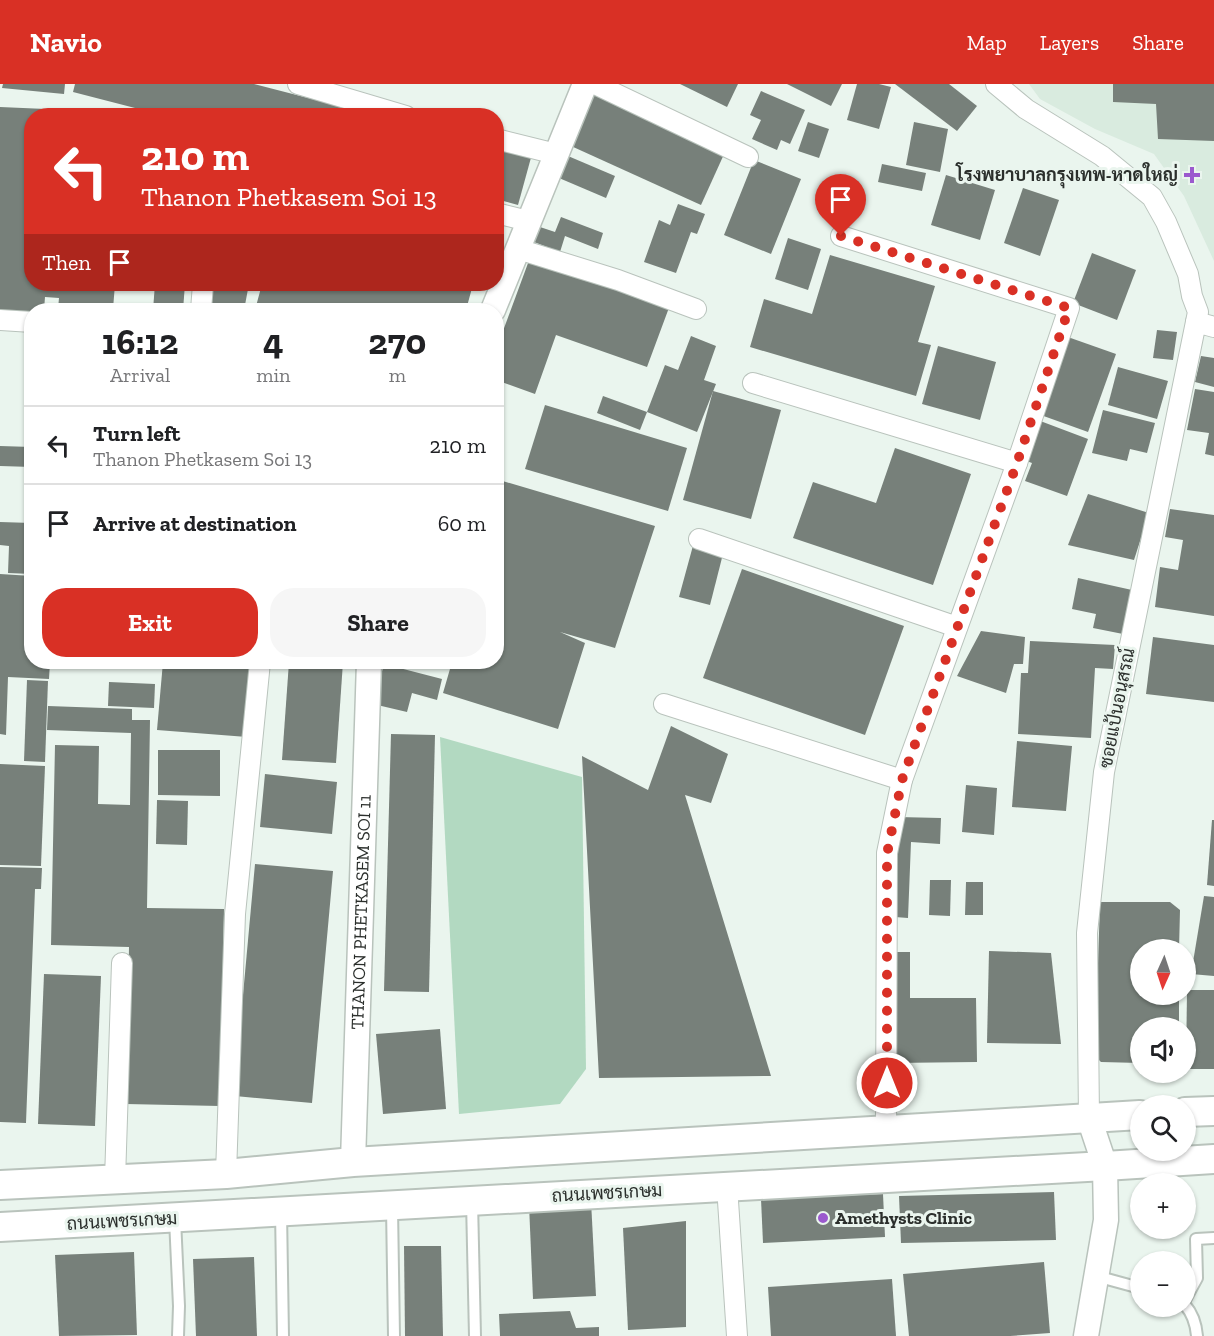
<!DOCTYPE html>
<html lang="en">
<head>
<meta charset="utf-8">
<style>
  body { margin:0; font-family:"Zilla Slab",Sarabun,serif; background:#f6f6f6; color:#202124; height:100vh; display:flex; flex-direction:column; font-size:22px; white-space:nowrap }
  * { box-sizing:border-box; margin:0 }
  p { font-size:20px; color:#757577 }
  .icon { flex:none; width:33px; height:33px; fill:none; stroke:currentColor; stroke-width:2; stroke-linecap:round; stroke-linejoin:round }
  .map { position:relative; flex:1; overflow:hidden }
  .side { position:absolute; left:24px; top:219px; width:480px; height:366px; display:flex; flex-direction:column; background:#fff; border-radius:24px; box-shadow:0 2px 4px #0004 }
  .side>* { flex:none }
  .hud { position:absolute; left:24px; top:24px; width:480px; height:183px; border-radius:24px; box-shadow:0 2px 4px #0004; background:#d93025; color:#fff; overflow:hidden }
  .needle { width:39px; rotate:183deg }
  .fabs { position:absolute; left:1130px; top:855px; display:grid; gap:12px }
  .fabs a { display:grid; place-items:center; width:66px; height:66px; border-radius:50%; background:#fff; box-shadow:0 2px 4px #0004; font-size:30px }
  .pin { position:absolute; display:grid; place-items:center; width:51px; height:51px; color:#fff; margin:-62px -26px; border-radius:50% 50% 50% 0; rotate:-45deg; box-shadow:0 0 6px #0007 }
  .pin .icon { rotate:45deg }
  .me { position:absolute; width:66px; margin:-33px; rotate:0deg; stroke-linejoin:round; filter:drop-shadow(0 0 4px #0008) }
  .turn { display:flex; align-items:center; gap:21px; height:126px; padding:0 18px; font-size:27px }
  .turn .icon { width:78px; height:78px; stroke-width:2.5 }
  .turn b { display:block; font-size:42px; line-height:51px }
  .then { display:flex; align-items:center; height:57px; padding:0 18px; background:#0003; gap:12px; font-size:22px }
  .eta { display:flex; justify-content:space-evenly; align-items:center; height:102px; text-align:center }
  .eta b { font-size:36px; font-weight:700; line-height:42px }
  .action { display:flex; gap:12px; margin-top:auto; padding:12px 18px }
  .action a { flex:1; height:69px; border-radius:24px; background:#d93025; color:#fff; font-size:24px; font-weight:700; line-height:69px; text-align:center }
  .action a+a { background:#f6f6f6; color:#202124 }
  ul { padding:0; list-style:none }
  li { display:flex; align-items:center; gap:18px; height:78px; padding:0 18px; border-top:2px solid #e0e0e0 }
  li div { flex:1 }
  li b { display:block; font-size:22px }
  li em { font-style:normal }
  header { display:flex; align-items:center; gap:36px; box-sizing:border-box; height:84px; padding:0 30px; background:#d93025; color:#fff }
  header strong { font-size:28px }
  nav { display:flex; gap:33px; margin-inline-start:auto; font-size:21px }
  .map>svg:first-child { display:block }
</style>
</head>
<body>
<header>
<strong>Navio</strong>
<nav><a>Map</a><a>Layers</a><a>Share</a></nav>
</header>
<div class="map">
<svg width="1214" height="1252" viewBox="0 0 1214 1252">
  <rect width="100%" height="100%" fill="#eaf5ee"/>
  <path fill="#d9ebdf" d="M1029,0H1214V177L1184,112L1154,70L1095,45L1040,15Z"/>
  <path fill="#b2d9c1" d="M440,653L582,693L586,985L560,1020L459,1030Z"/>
  <g fill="#77807a">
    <path d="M3,0H65L64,10L2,4Z"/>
    <path d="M75,0H254L347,24L345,32H166L73,8Z"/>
    <path d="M680,0H738L727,23Z"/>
    <path d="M787,0H842L831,22Z"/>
    <path d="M857,0H879L891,3L879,45L847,36Z"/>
    <path d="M895,0H949L977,22L957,47Z"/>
    <path d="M1113,0H1214V57L1158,55L1156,20L1113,18Z"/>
    <path d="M761,7L805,26L790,60L781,56L777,66L752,55L761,36L750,31Z"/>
    <path d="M595,9L725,68L701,121L571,62Z"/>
    <path d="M0,23L69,26V32H32V200H115L113,225L75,222V226L58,225L59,214L45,213L44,226H32V232L0,231Z"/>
    <path d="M808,38L829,45L819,74L798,67Z"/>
    <path d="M914,38L948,45L940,88L906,81Z"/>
    <path d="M496,61L532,70L518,121L496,115Z"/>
    <path d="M568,72L615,92L606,114L559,94Z"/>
    <path d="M754,76L801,95L771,170L724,151Z"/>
    <path d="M882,80L926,89L922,107L878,98Z"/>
    <path d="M946,91L995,106L980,156L931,141Z"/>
    <path d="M1023,104L1059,116L1040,172L1004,159Z"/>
    <path d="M678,120L705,130L697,150L691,148L676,189L644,178L659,136L670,141Z"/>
    <path d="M561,133L603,149L598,165L565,152L560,168L534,158L540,143L555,148Z"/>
    <path d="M788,154L821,165L808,206L775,195Z"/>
    <path d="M1092,169L1136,186L1117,236L1073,219Z"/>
    <path d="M531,171L670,221L647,283L556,251L535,310L496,296V266Z"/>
    <path d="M830,171L935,202L918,258L931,261L916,312L750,263L764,215L812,230Z"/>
    <path d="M155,200H185L183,226H153Z"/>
    <path d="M208,200H249L244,226H228L204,223Z"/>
    <path d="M262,200H483L481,206L472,204L466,226H255Z"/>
    <path d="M1157,246L1177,248L1173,276L1153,274Z"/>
    <path d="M691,252L716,262L704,296L716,300L697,348L647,328L665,281L678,286Z"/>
    <path d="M1065,252L1116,270L1088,348L1038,330Z"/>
    <path d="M938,262L996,278L980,336L922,320Z"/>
    <path d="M1201,272L1214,274V303L1195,298Z"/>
    <path d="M1118,283L1168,297L1157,335L1108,321Z"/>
    <path d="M1195,305L1214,308V372L1205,370L1209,349L1187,346Z"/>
    <path d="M713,307L781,326L751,435L683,416Z"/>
    <path d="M603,312L647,328L640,346L597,329Z"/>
    <path d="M545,321L687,364L668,427L525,385Z"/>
    <path d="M1103,326L1155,339L1147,369L1130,365L1127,377L1092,369Z"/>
    <path d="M1035,335L1088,355L1067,412L1025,397L1032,379L1021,375Z"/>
    <path d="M0,362L32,363V383L0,382Z"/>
    <path d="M895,364L971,390L933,501L793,454L813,398L876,419Z"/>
    <path d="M496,395L655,442L615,564L560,548L585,559L558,645L443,609L452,578H496Z"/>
    <path d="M1088,410L1149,429L1134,476L1068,461Z"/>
    <path d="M1170,425L1214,431V532L1155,523L1160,483L1178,486L1183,456L1165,453Z"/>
    <path d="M0,438L32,439V490L8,489L9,462L0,461Z"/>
    <path d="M694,458L724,466L710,521L679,513Z"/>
    <path d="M742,485L904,542L865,651L703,594Z"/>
    <path d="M0,490L32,492V578H50L49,595L8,593L6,651L0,650Z"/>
    <path d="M1078,494L1132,506L1123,550L1093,544L1096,530L1072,525Z"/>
    <path d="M981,547L1025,553L1023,580H1014L1006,609L957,592Z"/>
    <path d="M1153,553L1214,561V618L1146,610Z"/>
    <path d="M1030,557L1115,561L1113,585L1095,584L1091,654L1018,650L1021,589H1028Z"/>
    <path d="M163,578H253L247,653L157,646Z"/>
    <path d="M289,578H343L336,679L282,676Z"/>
    <path d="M384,580L442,595L437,616L412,609L407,628L373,620Z"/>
    <path d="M27,596L48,597L45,678L24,677Z"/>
    <path d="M109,598L155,600L154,624L108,622Z"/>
    <path d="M48,622L132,625V636H150L147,824L224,825L220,1022L126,1020L129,863L51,861L55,661L99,662L98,720L130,721L131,649L47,646Z"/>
    <path d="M671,642L728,670L711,719L685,711L771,992L599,994L582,672L648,706Z"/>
    <path d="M391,650L435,651L429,908L384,907Z"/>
    <path d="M1017,657L1072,662L1066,727L1012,723Z"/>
    <path d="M158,666H220V712L158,711Z"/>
    <path d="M0,680L45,682L41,782L0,781Z"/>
    <path d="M265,690L337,698L332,750L260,743Z"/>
    <path d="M966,701L997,704L994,751L962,748Z"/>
    <path d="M157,716L188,717L187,761L156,760Z"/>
    <path d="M898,733L941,734L940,760L911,758L908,834L895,833Z"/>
    <path d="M1212,736H1214V802L1207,801Z"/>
    <path d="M255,780L333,787L312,1019L235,1012L234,1009Z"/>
    <path d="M0,783L42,784L41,805H35L26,1039L0,1038Z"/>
    <path d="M930,796H951L950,832L929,831Z"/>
    <path d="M966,798H983V831H965Z"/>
    <path d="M1204,812L1214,813V892L1191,890Z"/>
    <path d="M1100,818H1170L1180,826L1179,866H1140V910H1179V944H1140V979L1101,978L1095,972Z"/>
    <path d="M989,867L1051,869L1061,960L987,959Z"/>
    <path d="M892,868H910V914H976L977,978L892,979Z"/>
    <path d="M44,890L101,892L95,1042L38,1040Z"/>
    <path d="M1187,906H1214V985H1186Z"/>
    <path d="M440,945L446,1025L383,1030L376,950Z"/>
    <path d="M1054,1108L1056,1156L901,1159L899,1112Z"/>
    <path d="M883,1110L885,1153L763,1159L761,1115Z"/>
    <path d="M591,1117L596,1212L533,1215L529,1120Z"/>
    <path d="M686,1137V1243L628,1246L623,1144Z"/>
    <path d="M404,1162H441L443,1252H405Z"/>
    <path d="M134,1168L137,1251L59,1252L55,1171Z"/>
    <path d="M254,1173L257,1252H196L193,1175Z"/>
    <path d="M1044,1178L1050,1249L1010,1252H909L903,1190Z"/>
    <path d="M892,1195L896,1252H771L768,1203Z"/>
    <path d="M570,1227L576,1244L599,1243V1252H500L499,1230Z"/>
  </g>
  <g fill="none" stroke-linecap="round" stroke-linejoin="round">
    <g stroke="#b9c3bc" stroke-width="14">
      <g id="service">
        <path d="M472,1117L475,1252"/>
        <path d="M392,1123L394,1252"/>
        <path d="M281,1127L283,1252"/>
        <path d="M175,1135L179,1222L178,1252"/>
        <path d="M1096,1192L1140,1204"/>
        <path d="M1185,1216L1197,1194L1196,1155L1214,1154"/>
        <path d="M1185,1221C1193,1230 1196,1240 1197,1252"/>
      </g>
    </g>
    <g stroke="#b9c3bc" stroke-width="22">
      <g id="minor">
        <path d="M298,0L406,32"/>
        <path d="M595,0L748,73"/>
        <path d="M996,0L1026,25L1102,72L1152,113L1166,138L1188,190L1192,212L1198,228L1196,238"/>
        <path d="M496,55L556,70"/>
        <path d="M496,129L528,137"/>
        <path d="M841,152L1069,224L1017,379L902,696L887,769L886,1045"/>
        <path d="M518,165L618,196L696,225"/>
        <path d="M201,226L203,200"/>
        <path d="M0,236L32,238"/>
        <path d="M753,299L1017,379"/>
        <path d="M699,455L957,543"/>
        <path d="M664,620L902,696"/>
        <path d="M1089,1034L1087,849L1104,688L1196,238L1214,243"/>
        <path d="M226,1090L235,830L260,578"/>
        <path d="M115,1096L122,879"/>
        <path d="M727,1102L737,1252"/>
      </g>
    </g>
    <g stroke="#b9c3bc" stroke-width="27">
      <g id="tertiary">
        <path d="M493,226L585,0"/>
        <path id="s1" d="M353,1078L369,578"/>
        <path d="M1086,1252L1106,1136L1105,1082L1089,1034"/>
      </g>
    </g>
    <g stroke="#b9c3bc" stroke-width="32">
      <g id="secondary">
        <path d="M1185,1028L1214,1027"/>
        <path d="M0,1101L226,1090L353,1078L1140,1031"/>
        <path d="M0,1143L1105,1082L1214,1075"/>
      </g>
    </g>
    <use href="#service" stroke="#fff" stroke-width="10"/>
    <use href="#minor" stroke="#fff" stroke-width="20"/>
    <use href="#tertiary" stroke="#fff" stroke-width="24"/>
    <use href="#secondary" stroke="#fff" stroke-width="28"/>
  </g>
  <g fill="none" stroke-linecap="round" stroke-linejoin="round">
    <path stroke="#d93025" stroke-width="10" stroke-dasharray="0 18" d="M841,152L1069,224L1017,379L902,696L887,770V999"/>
  </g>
  <g fill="#9b59ce" stroke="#eaf5ee" stroke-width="2">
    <path d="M1189 82h6v6h6v6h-6v6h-6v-6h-6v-6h6z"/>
    <circle cx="823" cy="1134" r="6"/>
  </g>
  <g text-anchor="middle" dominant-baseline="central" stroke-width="6" stroke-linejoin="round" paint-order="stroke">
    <g font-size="18" font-weight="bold" fill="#2b2f2c" stroke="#eaf5ee" text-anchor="end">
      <text x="1178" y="91">โรงพยาบาลกรุงเทพ-หาดใหญ่</text>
      <text x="835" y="1134" text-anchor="start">Amethysts Clinic</text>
    </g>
    <g font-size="18" fill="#2b2f2c" stroke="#eaf5ee">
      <text transform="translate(1117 624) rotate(-79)">ซอยแป้นอนุสรณ์</text>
      <text stroke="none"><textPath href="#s1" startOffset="250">THANON PHETKASEM SOI 11</textPath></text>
      <text transform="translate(607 1109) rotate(-3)">ถนนเพชรเกษม</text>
      <text transform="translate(122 1137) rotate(-3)">ถนนเพชรเกษม</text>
    </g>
  </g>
</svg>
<div class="fabs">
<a><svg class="needle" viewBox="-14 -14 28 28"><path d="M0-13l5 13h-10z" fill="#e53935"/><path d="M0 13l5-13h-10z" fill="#757577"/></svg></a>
<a><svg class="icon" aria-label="sound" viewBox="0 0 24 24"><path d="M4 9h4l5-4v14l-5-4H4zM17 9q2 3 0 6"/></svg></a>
<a><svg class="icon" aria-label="search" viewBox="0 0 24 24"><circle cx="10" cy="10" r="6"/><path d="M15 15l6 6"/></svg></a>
<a>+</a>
<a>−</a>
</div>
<div class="pin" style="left:841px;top:152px;background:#d93025"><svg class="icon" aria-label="arrive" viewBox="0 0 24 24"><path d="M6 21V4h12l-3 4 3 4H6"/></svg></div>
<svg class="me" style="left:887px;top:999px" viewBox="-20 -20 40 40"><circle r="17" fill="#d93025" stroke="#fff" stroke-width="3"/><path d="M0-11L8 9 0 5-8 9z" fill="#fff"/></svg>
<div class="hud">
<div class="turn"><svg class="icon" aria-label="left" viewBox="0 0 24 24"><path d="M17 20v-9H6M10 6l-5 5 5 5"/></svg><div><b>210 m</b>Thanon Phetkasem Soi 13</div></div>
<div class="then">Then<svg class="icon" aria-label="arrive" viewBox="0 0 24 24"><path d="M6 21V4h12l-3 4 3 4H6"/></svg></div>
</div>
<section class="side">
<div class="eta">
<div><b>16:12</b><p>Arrival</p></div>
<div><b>4</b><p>min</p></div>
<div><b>270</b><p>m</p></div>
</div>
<ul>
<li><svg class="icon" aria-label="left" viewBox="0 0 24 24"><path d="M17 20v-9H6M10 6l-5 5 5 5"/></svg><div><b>Turn left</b><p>Thanon Phetkasem Soi 13</p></div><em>210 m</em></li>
<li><svg class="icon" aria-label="arrive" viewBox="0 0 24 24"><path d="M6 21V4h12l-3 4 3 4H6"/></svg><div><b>Arrive at destination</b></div><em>60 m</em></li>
</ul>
<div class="action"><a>Exit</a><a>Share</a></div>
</section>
</div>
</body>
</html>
